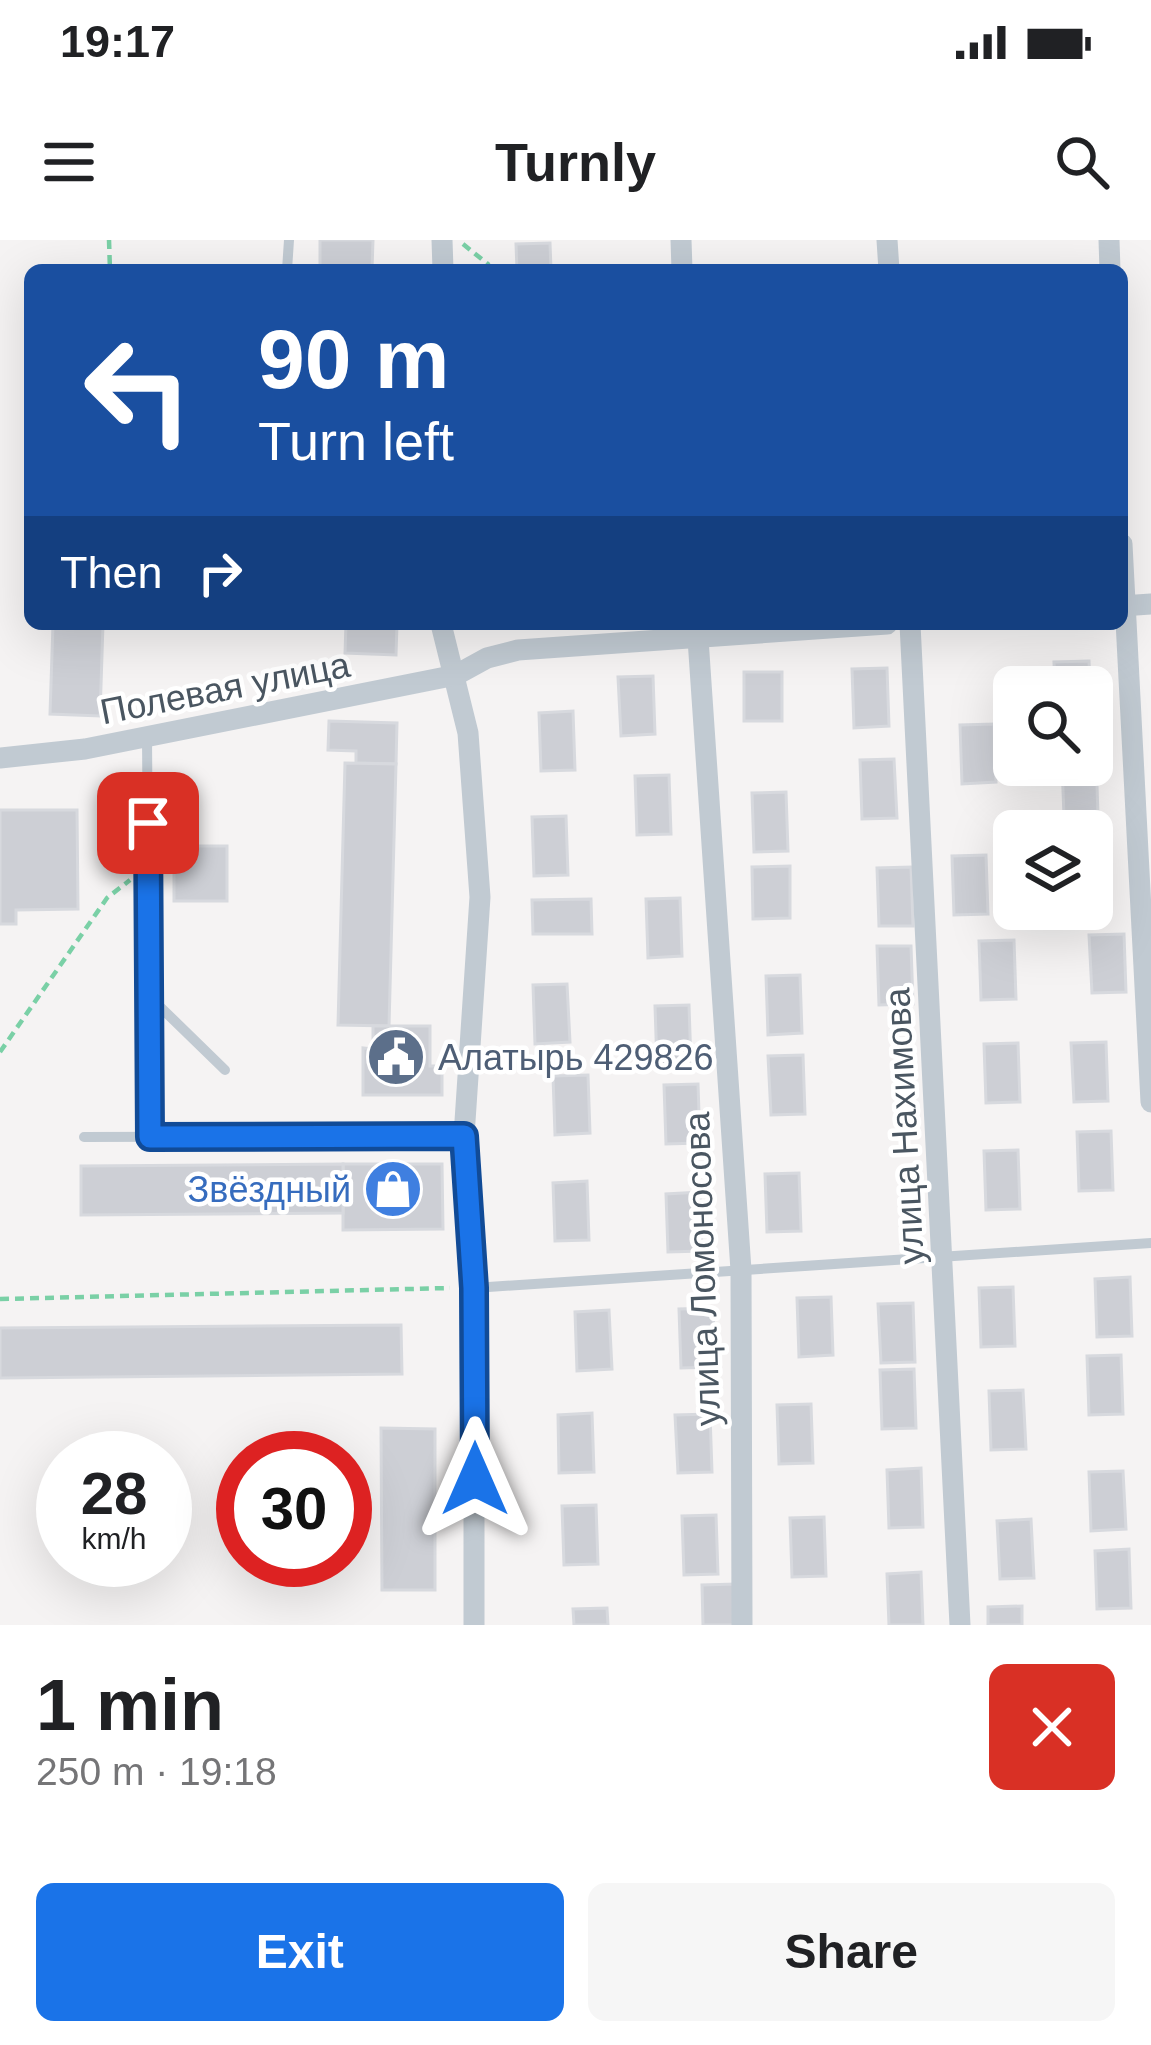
<!DOCTYPE html>
<html lang="en">
<head>
<meta charset="utf-8">
<style>
  body { margin:0; font-family:Helvetica,sans-serif; background:#f6f6f6; color:#202124; height:100vh; display:flex; flex-direction:column; font-size:45px; white-space:nowrap }
  * { box-sizing:border-box; margin:0 }
  p { font-size:39px; color:#757577 }
  .icon { flex:none; width:66px; height:66px; fill:none; stroke:currentColor; stroke-width:2; stroke-linecap:round; stroke-linejoin:round }
  .map { position:relative; height:1385px; overflow:hidden }
  .details { display:flex; flex-direction:column; background:#fff; flex:1 }
  .details>* { flex:none }
  .top-card { position:absolute; left:24px; top:24px; width:1104px; height:366px; border-radius:18px; box-shadow:0 12px 48px #0002; background:#1a4fa0; color:#fff; overflow:hidden }
  .tools { position:absolute; left:993px; top:426px; display:grid; gap:24px }
  .tools a { display:grid; place-items:center; width:120px; height:120px; border-radius:18px; background:#fff; box-shadow:0 12px 48px #0002; font-size:60px }
  .speed { position:absolute; left:36px; top:1191px; display:flex; gap:24px; font-size:60px; font-weight:700; text-align:center }
  .speed>* { display:grid; place-content:center; width:156px; height:156px; border-radius:50%; background:#fff; box-shadow:0 12px 48px #0002; line-height:1 }
  .speed small { font-size:30px; font-weight:400 }
  .speed .limit { border:18px solid #d22; background:#fff; color:#111 }
  .pin { position:absolute; display:grid; place-items:center; width:102px; height:102px; color:#fff; margin:-51px; border-radius:24px; box-shadow:0 6px 18px #0006 }
  .me { position:absolute; width:132px; margin:-66px; rotate:0deg; stroke-linejoin:round; filter:drop-shadow(0 0 9px #0008) }
  .turn { display:flex; align-items:center; gap:42px; height:252px; padding:0 36px; font-size:54px }
  .turn .icon { width:156px; height:156px; stroke-width:2.5 }
  .turn b { display:block; font-size:84px; line-height:102px }
  .then { display:flex; align-items:center; height:114px; padding:0 36px; background:#0003; gap:24px; font-size:45px }
  .round { display:grid; place-items:center; flex:none; width:126px; height:126px; border-radius:18px; background:#f6f6f6 }
  .headline { display:flex; align-items:center; justify-content:space-between; height:204px; padding:0 36px }
  h1 { font-size:72px; font-weight:800; line-height:90px }
  .button { display:flex; gap:24px; margin-top:auto; padding:24px 36px }
  .button a { flex:1; height:138px; border-radius:18px; background:#1a73e8; color:#fff; font-size:48px; font-weight:800; line-height:138px; text-align:center }
  .button a+a { background:#f6f6f6; color:#202124 }
  .status { display:flex; justify-content:space-between; align-items:center; height:84px; padding:0 60px; background:#fff; direction:ltr }
  .status svg { height:33px; fill:currentColor }
  header { display:flex; justify-content:space-between; align-items:center; height:156px; padding:0 36px; background:#fff; font-size:54px; font-weight:800 }
  .map>svg:first-child { display:block }
</style>
</head>
<body>
<div class="status"><b>19:17</b><svg viewBox="0 0 49 12"><path d="M0 12V9h3v3zM5 12V6h3v6zM10 12V3h3v9zM15 12V0h3v12zM26 1h20v11H26zM47 4h2v5h-2z"/></svg></div>
<header><svg class="icon" aria-label="menu" viewBox="0 0 24 24"><path d="M4 6h16M4 12h16M4 18h16"/></svg>Turnly<svg class="icon" aria-label="search" viewBox="0 0 24 24"><circle cx="10" cy="10" r="6"/><path d="M15 15l6 6"/></svg></header>
<div class="map">
<svg width="1151" height="1385" viewBox="0 0 1151 1385">
  <rect width="100%" height="100%" fill="#f5f3f3"/>
  <g fill="#cdcfd5" stroke="#d7d9de" stroke-width="3">
    <path d="M320,0H373L372,30H320Z"/>
    <path d="M550,3L551,30H517L516,4Z"/>
    <path d="M53,384H103L100,476L50,474Z"/>
    <path d="M346,384H397L396,415L345,413Z"/>
    <path d="M1089,421L1090,447H1055L1054,422Z"/>
    <path d="M887,428L889,486L854,488L852,429Z"/>
    <rect x="744" y="432" width="38" height="49"/>
    <path d="M653,436L655,494L621,496L618,437Z"/>
    <path d="M573,471L575,530L541,531L539,473Z"/>
    <path d="M329,481L397,483L396,524L356,523V511L328,510Z"/>
    <path d="M994,484L996,542L962,544L960,485Z"/>
    <path d="M1092,516H1096L1098,575L1064,576L1062,525H1092Z"/>
    <path d="M894,519L897,578L862,579L860,520Z"/>
    <path d="M345,523L396,524L389,786L338,785Z"/>
    <path d="M669,535L671,594L637,595L635,536Z"/>
    <path d="M786,552L788,611L754,612L752,553Z"/>
    <path d="M0,570H77L78,669L16,670V684H0Z"/>
    <path d="M566,576L568,635L534,636L532,577Z"/>
    <path d="M1104,581L1106,640L1092,641V591H1070V583Z"/>
    <rect x="174" y="606" width="53" height="55"/>
    <path d="M986,615L988,674L954,675L952,616Z"/>
    <path d="M790,626V678L753,679L752,627Z"/>
    <path d="M911,627L913,686H879L877,628Z"/>
    <path d="M680,658L682,716L648,718L646,659Z"/>
    <path d="M591,659L592,694H533L532,660Z"/>
    <path d="M1124,694L1126,752L1092,753L1089,695Z"/>
    <path d="M1014,700L1016,759L981,760L979,701Z"/>
    <path d="M877,706H911L913,764L879,765Z"/>
    <path d="M800,735L802,793L768,795L766,736Z"/>
    <path d="M567,744L570,802L535,804L533,745Z"/>
    <path d="M689,765L691,824L657,825L655,766Z"/>
    <path d="M373,786H430V826H442V855H363V808L373,809Z"/>
    <path d="M1106,802L1108,861L1074,862L1071,803Z"/>
    <path d="M1018,803L1020,862L986,863L984,804Z"/>
    <path d="M803,815L805,874L771,875L768,816Z"/>
    <path d="M588,835L590,893L555,895L553,836Z"/>
    <path d="M698,844L700,903L666,904L664,845Z"/>
    <path d="M1111,891L1113,950L1079,951L1077,892Z"/>
    <path d="M1018,910L1020,969L986,970L984,911Z"/>
    <path d="M343,924H442L443,989L343,990Z"/>
    <path d="M343,924V973L81,975V926Z"/>
    <path d="M799,933L801,991L767,992L765,934Z"/>
    <path d="M587,941L589,1000L555,1001L553,943Z"/>
    <path d="M700,952L702,1011L668,1012L666,954Z"/>
    <path d="M1130,1037L1132,1096L1097,1097L1095,1039Z"/>
    <path d="M1013,1047L1015,1106L981,1107L979,1048Z"/>
    <path d="M831,1057L833,1115L799,1117L797,1058Z"/>
    <path d="M913,1063L915,1122L881,1123L878,1064Z"/>
    <path d="M713,1068L715,1127L681,1128L679,1069Z"/>
    <path d="M609,1070L612,1129L577,1131L575,1072Z"/>
    <path d="M401,1085L402,1134L0,1138V1088Z"/>
    <path d="M1121,1115L1123,1174L1089,1175L1087,1116Z"/>
    <path d="M914,1129L916,1188L882,1189L880,1130Z"/>
    <path d="M1023,1150L1026,1209L991,1210L989,1151Z"/>
    <path d="M811,1164L813,1223L779,1224L777,1165Z"/>
    <path d="M592,1173L594,1232L559,1233L558,1175Z"/>
    <path d="M710,1174L712,1232L678,1233L675,1175Z"/>
    <path d="M381,1188L435,1189V1350H382Z"/>
    <path d="M921,1228L923,1287L889,1288L887,1230Z"/>
    <path d="M1123,1231L1126,1289L1091,1291L1089,1232Z"/>
    <path d="M596,1265L598,1324L564,1325L562,1266Z"/>
    <path d="M716,1275L718,1334L684,1335L682,1276Z"/>
    <path d="M824,1277L826,1336L792,1337L790,1278Z"/>
    <path d="M1031,1279L1034,1338L1000,1339L997,1281Z"/>
    <path d="M1129,1309L1131,1368L1097,1369L1095,1311Z"/>
    <path d="M921,1332L923,1385H889L887,1334Z"/>
    <path d="M736,1344L738,1385H703L702,1345Z"/>
    <path d="M1022,1366V1385H988V1367Z"/>
    <path d="M607,1368L608,1385H574L573,1369Z"/>
  </g>
  <g fill="none" stroke-linecap="round" stroke-linejoin="round">
    <g stroke="#7ad0a6" stroke-width="4.5" stroke-dasharray="9 6" stroke-linecap="butt">
      <path d="M109,0L110,30"/>
      <path d="M463,4L489,25"/>
      <path d="M0,812L107,658L130,640"/>
      <path d="M0,1059L450,1048"/>
    </g>
    <g stroke="#c1cad2" stroke-width="10">
      <path d="M287,30L289,0"/>
      <path d="M147,497L149,756L225,830"/>
      <path d="M149,756L150,897"/>
      <path d="M84,897L464,896"/>
      <path d="M474,1048L1151,1003"/>
    </g>
    <g stroke="#c1cad2" stroke-width="21">
      <path d="M442,0L443,30"/>
      <path d="M681,0L682,30"/>
      <path d="M887,0L889,30"/>
      <path d="M1109,0L1110,30"/>
      <path d="M1122,304L1151,862"/>
      <path d="M1122,366L1151,364"/>
      <path d="M441,384L468,493L480,657L464,896L474,1048V1385"/>
      <path d="M697,384L741,1030L742,1385"/>
      <path d="M910,384L960,1385"/>
      <path d="M0,518L85,509L456,435L487,418L518,410L887,384"/>
    </g>
  </g>
  <g fill="none" stroke-linecap="round" stroke-linejoin="round">
    <g stroke="#114b97" stroke-width="30">
      <path id="route" d="M148,583L150,897L464,896L474,1048L475,1239"/>
    </g>
    <use href="#route" stroke="#1a73e8" stroke-width="21"/>
  </g>
  <defs>
    <g id="civic-disc" transform="scale(3)"><circle r="9.5" fill="#5c6f8a" stroke="#fff"/><path d="M-.6-6.5H3V-4.5H.6V-3L4-1V1h2V6H-6V1h2V-1L-.6-3ZM-1.2 2.5V6h2.4V2.5Z" fill="#fff"/></g>
    <g id="shop-disc" transform="scale(3)"><circle r="9.5" fill="#3f7fe0" stroke="#fff"/><path d="M-5-2.5h2.3a2.7 3.5 0 0 1 5.4 0H5L5.5 6h-11ZM-1.5-2.5h3a1.5 2.3 0 0 0-3 0Z" fill="#fff"/></g>
  </defs>
  <g fill-rule="evenodd">
    <use href="#civic-disc" x="396" y="817"/>
    <use href="#shop-disc" x="393" y="949"/>
  </g>
  <g text-anchor="middle" dominant-baseline="central" stroke-width="9" stroke-linejoin="round" paint-order="stroke">
    <g font-size="36" fill="#4a5661" stroke="#fff">
      <text transform="translate(225 448) rotate(-11)">Полевая улица</text>
      <text transform="translate(904 886) rotate(-93)">улица Нахимова</text>
      <text transform="translate(702 1029) rotate(-92)">улица Ломоносова</text>
    </g>
    <g font-size="36" fill="#4e5e75" stroke="#fff" text-anchor="start">
      <text x="438" y="817">Алатырь 429826</text>
    </g>
    <g font-size="36" fill="#366cbe" stroke="#fff" text-anchor="end">
      <text x="351" y="949">Звёздный</text>
    </g>
  </g>
</svg>
<div class="tools">
<a><svg class="icon" aria-label="search" viewBox="0 0 24 24"><circle cx="10" cy="10" r="6"/><path d="M15 15l6 6"/></svg></a>
<a><svg class="icon" aria-label="layers" viewBox="0 0 24 24"><path d="M12 4l9 5-9 5-9-5zM3 14l9 5 9-5"/></svg></a>
</div>
<div class="speed"><div>28<small>km/h</small></div><div class="limit">30</div></div>
<div class="pin" style="left:148px;top:583px;background:#d93025"><svg class="icon" aria-label="arrive" viewBox="0 0 24 24"><path d="M6 21V4h12l-3 4 3 4H6"/></svg></div>
<svg class="me" style="left:475px;top:1239px" viewBox="-20 -20 40 40"><path d="M0-17L14 15 0 8-14 15z" fill="#1a73e8" stroke="#fff" stroke-width="4"/></svg>
<div class="top-card">
<div class="turn"><svg class="icon" aria-label="left" viewBox="0 0 24 24"><path d="M17 20v-9H6M10 6l-5 5 5 5"/></svg><div><b>90 m</b>Turn left</div></div>
<div class="then">Then<svg class="icon" aria-label="right" viewBox="0 0 24 24"><path d="M7 20v-9h11M14 6l5 5-5 5"/></svg></div>
</div>
</div>
<section class="details">
<div class="headline"><div><h1>1 min</h1><p>250 m · 19:18</p></div><a class="round" style="background:#d93025;color:#fff"><svg class="icon" aria-label="close" viewBox="0 0 24 24"><path d="M6 6l12 12M18 6L6 18"/></svg></a></div>
<div class="button"><a>Exit</a><a>Share</a></div>
</section>
</body>
</html>
